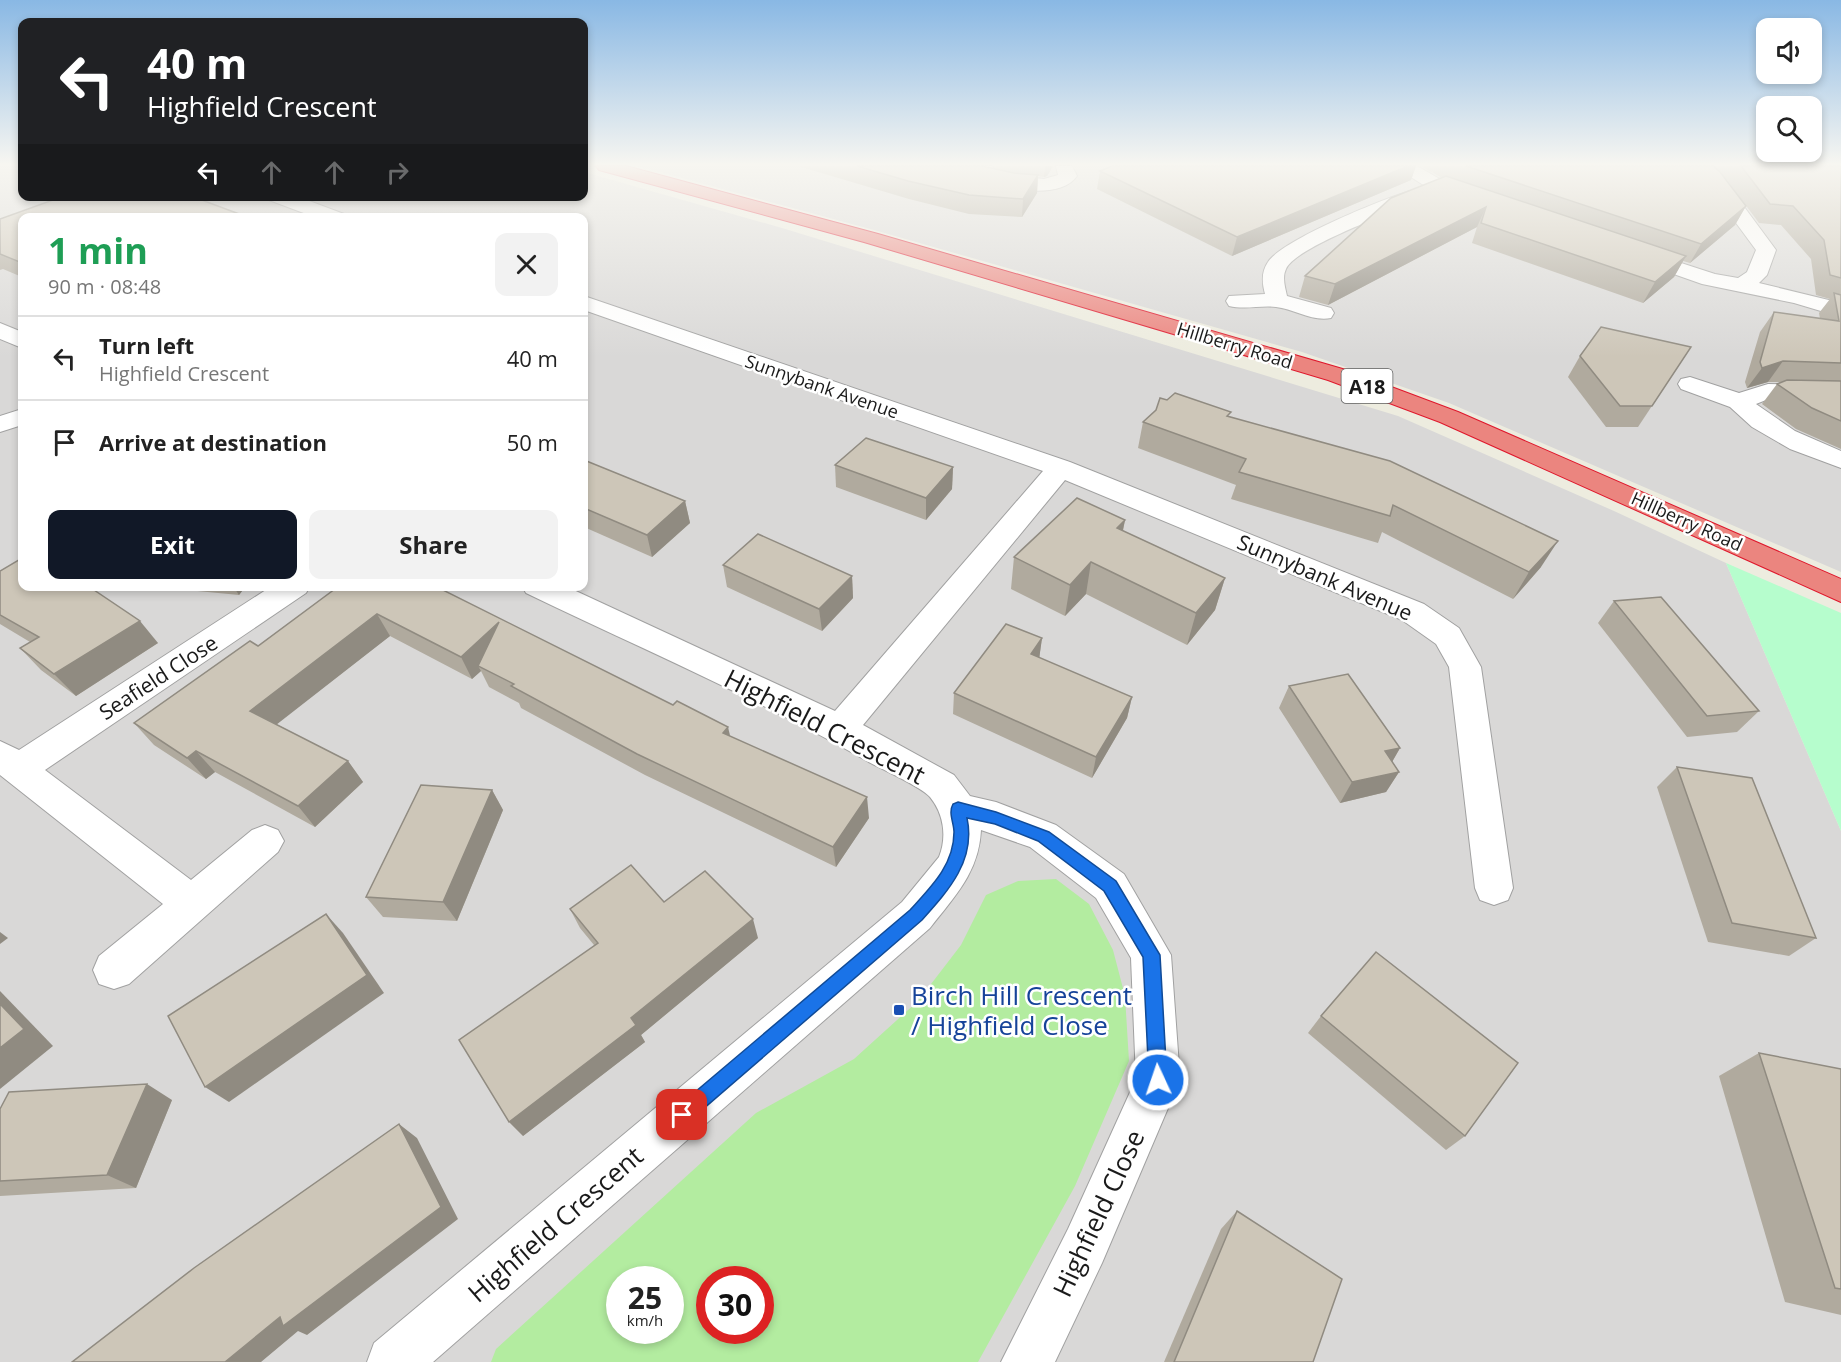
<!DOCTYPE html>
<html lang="en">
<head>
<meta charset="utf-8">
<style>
  body { margin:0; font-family:"Open Sans",sans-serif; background:#f2f2f2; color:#222; height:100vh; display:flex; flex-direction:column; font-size:22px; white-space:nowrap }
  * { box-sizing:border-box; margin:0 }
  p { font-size:20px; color:#767676 }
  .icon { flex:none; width:33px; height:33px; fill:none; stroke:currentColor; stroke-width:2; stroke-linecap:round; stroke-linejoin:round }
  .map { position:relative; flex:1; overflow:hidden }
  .details { position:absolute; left:18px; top:213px; width:570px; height:378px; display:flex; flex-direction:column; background:#fff; border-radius:12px; box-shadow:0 3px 9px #0003 }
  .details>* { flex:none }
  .top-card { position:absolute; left:18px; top:18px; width:570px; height:183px; border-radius:12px; box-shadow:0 3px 9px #0003; background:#202124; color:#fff; overflow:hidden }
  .tools { position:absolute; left:1756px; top:18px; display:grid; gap:12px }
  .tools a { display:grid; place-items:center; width:66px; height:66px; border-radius:12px; background:#fff; box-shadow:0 3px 9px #0003; font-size:30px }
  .speed { position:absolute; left:606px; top:1266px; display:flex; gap:12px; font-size:30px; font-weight:700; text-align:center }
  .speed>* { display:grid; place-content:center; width:78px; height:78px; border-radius:50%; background:#fff; box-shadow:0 3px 9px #0003; line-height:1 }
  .speed small { font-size:15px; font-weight:400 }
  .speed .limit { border:9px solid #d22; background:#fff; color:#111 }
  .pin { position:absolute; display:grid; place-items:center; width:51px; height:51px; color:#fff; margin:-26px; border-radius:12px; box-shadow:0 3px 9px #0006 }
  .me { position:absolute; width:66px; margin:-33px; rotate:357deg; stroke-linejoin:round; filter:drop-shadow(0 0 4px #0008) }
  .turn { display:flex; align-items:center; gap:21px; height:126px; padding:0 30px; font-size:27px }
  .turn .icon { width:78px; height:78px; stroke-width:2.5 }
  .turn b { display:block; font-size:42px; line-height:51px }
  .lanes { display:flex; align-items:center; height:57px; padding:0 30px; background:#0003; justify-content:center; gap:30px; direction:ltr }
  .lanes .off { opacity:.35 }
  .round { display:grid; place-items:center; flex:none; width:63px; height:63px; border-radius:12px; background:#f2f2f2 }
  .summary { display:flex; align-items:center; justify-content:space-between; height:102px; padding:0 30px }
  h1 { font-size:36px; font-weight:700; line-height:45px; color:#1e9e55 }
  .cta { display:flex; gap:12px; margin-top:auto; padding:12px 30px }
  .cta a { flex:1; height:69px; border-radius:12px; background:#111827; color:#fff; font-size:24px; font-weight:700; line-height:69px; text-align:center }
  .cta a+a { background:#f2f2f2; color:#222 }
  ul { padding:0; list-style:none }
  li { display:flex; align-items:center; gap:18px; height:84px; padding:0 30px; border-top:2px solid #e0e0e0 }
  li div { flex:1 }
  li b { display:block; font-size:22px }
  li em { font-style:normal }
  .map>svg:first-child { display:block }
</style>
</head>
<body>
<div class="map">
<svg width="1841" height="1362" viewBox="0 0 1841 1362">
  <rect width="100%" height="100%" fill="#edecdf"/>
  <g fill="#d9d8d7" fill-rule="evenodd">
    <path d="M0,166H22V196H584V172L782,228L1398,416L1614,511L1726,563L1841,831V1362H0ZM22,218H584V586H22ZM620,1280H670V1330H620ZM710,1280H760V1330H710Z"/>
    <path d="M638,166H1841V572L1449,403L1302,352L874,230Z"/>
  </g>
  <path fill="#b3eca0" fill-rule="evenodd" d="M1056,879L1089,904L1113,950L1125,996L1129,1061L1075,1186L978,1362H491L496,1349L756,1113L854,1059L918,1001L961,945L986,895L1018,881ZM620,1280H670V1330H620ZM710,1280H760V1330H710Z"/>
  <path fill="#b6fdcd" d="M1726,563L1841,613V831Z"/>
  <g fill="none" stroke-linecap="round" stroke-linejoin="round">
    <g stroke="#a1a1a1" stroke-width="2">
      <g id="minor">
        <path d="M974,166H992L991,173L997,174L1044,179L1058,175L1056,166H1072L1077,176C1059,202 1000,187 974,180L972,176Z"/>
        <path d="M1394,166H1417L1445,182L1479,194L1482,198L1479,202L1472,204L1431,190Z"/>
        <path d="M1686,166H1706L1725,181L1776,250L1767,275L1759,283L1841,303V317L1794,303L1702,284L1631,259L1628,255L1631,251L1638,249L1715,274L1738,278L1747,272L1756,250L1711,189Z"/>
        <path d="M1414,190L1421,192L1424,196L1421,200C1396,211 1295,247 1286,269C1282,277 1285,287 1287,296L1331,308L1334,313L1331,318C1313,322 1294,309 1276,307C1261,305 1245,310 1229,306L1226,301L1229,296L1265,294C1262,283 1261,272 1268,262C1282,240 1386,197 1414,190Z"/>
        <path d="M267,196H296L344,214L347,218H317L269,200Z"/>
        <path d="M584,296L1070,462L1424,604L1459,628L1481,667L1513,888L1508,900L1494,905L1480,900L1475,888L1449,667L1436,644L1402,620L1065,480L863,725L954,775L970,796L996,802L1056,825L1124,874L1171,955L1180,1080L1102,1263L1055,1362H1001L1068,1229L1136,1079L1131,958L1096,898L1030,847L981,830C979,872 955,896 930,928L433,1362H367L374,1343L902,902L939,857C947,837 944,814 930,797C920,786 881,769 867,761C757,698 640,648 526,593L522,586H565L835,711L1043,471L584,310Z"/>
        <path d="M0,323L22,332V348L0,339Z"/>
        <path d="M1690,377L1739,393L1768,384L1841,385V399L1771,398L1756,404L1795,431L1841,451V468L1790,449L1752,427L1730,407L1681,389L1678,384L1681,379Z"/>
        <path d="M22,409V425L0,432V416Z"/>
        <path d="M272,586H310L306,593L45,770L191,880L252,830L265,825L278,830L284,841L278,852L129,984L114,989L99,984L93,970L99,956L163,904L0,775V741L19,750Z"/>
      </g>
    </g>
    <g stroke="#df182c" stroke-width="2">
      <path id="highway" d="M596,166H626L878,234L1346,370L1458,412L1841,579V602L1440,422L1328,380L864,242L599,170Z"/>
    </g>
    <use href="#minor" fill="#fff" fill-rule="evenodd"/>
    <use href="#highway" fill="#eb857f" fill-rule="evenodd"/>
  </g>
  <g fill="#b0aa9e">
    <path d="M798,166H982L993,168L992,166H1053L1047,176L1044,177L1038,176L1037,193L1022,217L969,214L909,199Z"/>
    <path d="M1112,166H1416L1411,180L1232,256L1097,189L1100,171Z"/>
    <path d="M1421,166H1841V449L1796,429L1762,404L1777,384L1781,382H1768L1747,388L1745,382L1760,332L1774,312L1820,319L1819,313L1830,299L1816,295L1811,259L1781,225L1759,223L1727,180L1724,177L1746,206L1735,225L1690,263L1683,261L1674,277L1643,303L1472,243L1477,227L1328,305L1299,297L1305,276L1442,178L1432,172L1433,171L1431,172Z"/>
    <path d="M199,199L22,218V277L3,269L0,270V219Z"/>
    <path d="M1691,347L1638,427H1606L1568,377L1580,356Z"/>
    <path d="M1167,400L1230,417L1541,567L1513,599L1382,532L1378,543L1231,499L1236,485L1138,448L1143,422Z"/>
    <path d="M584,460L685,501L690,523L652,557L584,527Z"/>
    <path d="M835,465L953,467L952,489L926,520L836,487Z"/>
    <path d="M1125,520L1123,531L1225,578L1215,610L1187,645L1086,594L1065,616L1011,589L1014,557Z"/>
    <path d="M723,565L852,576L853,598L822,631L727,587Z"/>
    <path d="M0,571L158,643L76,696L41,670L20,648L30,642L0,624Z"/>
    <path d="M184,586H246L239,595L187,590Z"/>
    <path d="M339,586L730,736L869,818L836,867L645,775L521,708L519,703L489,687L481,671L472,679L390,636L276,724L348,761L363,782L315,827L215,772L206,779L154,745L134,723L258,646Z"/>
    <path d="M1614,601L1759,711L1737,732L1687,737L1598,623Z"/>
    <path d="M1042,638L1039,658L1132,697L1127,718L1092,778L953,714L954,693Z"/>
    <path d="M1289,686L1400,748L1392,762L1399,772L1386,792L1340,803L1279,708Z"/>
    <path d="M1677,767L1816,938L1789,956L1708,942L1657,787Z"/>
    <path d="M492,790L503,810L457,921L383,917L366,897Z"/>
    <path d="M664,902L758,938L641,1035L645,1042L523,1136L594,945L580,928L570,909Z"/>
    <path d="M1321,1016L1465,1136L1446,1150L1308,1033Z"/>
    <path d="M1759,1053L1841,1069V1315L1785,1302L1719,1076Z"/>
    <path d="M172,1100L136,1188L0,1196V1109Z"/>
    <path d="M1237,1211L1313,1362H1164L1221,1229Z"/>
  </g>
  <g fill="#908b81">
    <path d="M1045,166H1053L1047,176L1044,177Z"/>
    <path d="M1408,166H1416L1411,180L1232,256L1237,237Z"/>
    <path d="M1038,175L1037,193L1022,217L1023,199Z"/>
    <path d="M1746,206L1735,225L1690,263L1701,244Z"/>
    <path d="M1486,207L1477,227L1328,305L1335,284Z"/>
    <path d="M1686,256L1674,277L1643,303L1655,282Z"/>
    <path d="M1783,361L1768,382L1747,388L1762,368Z"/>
    <path d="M953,467L952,489L926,520V498Z"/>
    <path d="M685,501L690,523L652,557L647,535Z"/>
    <path d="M1125,520L1118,552L1117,528Z"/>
    <path d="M1558,541L1541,567L1513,599L1529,572Z"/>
    <path d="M1091,562L1086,594L1065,616L1070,585Z"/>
    <path d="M852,576L853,598L822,631L819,609Z"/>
    <path d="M1225,578L1215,610L1187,645L1196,613Z"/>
    <path d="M233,586H246L239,595Z"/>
    <path d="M377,614L390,636L267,732L250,711Z"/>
    <path d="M140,621L158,643L76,696L54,674Z"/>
    <path d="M499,622L478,666L481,671L472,679L461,657Z"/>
    <path d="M1042,638L1039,660L1031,654Z"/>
    <path d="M1132,697L1127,718L1092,778L1096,757Z"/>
    <path d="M728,727L733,748L723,733Z"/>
    <path d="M1400,748L1388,769L1385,751Z"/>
    <path d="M196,751L215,772L206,779L187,758Z"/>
    <path d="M348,761L363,782L315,827L298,806Z"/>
    <path d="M1399,772L1386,792L1340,803L1352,782Z"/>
    <path d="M492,790L503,810L457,921L443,902Z"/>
    <path d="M867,797L869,818L836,867L833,847Z"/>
    <path d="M326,914L343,933L384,993L229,1102L205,1087Z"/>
    <path d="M753,919L758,938L641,1035L645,1042L523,1136L509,1122L631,1018Z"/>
    <path d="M0,932L8,938L0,944Z"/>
    <path d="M0,991L53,1046L0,1089Z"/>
    <path d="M147,1084L172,1100L136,1188L107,1175Z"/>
    <path d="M399,1124L417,1138L458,1219L307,1335L298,1331L261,1362H225Z"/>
  </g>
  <g fill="#cdc6b8" stroke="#908b81" stroke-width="1.5">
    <path d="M857,166H982L1014,173L1038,175L1023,199L969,195L908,181Z"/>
    <path d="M1112,166H1408L1237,237L1100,171Z"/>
    <path d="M1466,166H1713L1720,172L1746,206L1701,244Z"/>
    <path d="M1741,166H1841V278L1830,275L1824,240L1793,206L1770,204Z"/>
    <path d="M1446,176L1686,256L1655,282L1481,223L1486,207L1335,284L1305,276L1391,198Z"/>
    <path d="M64,196H191L250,218H22V263L0,254V219Z"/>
    <path d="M1834,293L1841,295V363L1783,361L1762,368L1760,362L1774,312L1839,321Z"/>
    <path d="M1601,327L1691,347L1652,406H1620L1580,356Z"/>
    <path d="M1787,380L1841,381V421L1812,408L1777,384Z"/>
    <path d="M1175,393L1231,412L1227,416L1390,461L1558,541L1529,572L1393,505L1390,516L1239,472L1246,459L1143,422L1156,410L1160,398L1167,400Z"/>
    <path d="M866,438L953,467L926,498L835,465Z"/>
    <path d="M584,460L685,501L647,535L584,508Z"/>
    <path d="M1077,498L1125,520L1117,528L1225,578L1196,613L1091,562L1070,585L1014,557Z"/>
    <path d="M758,534L852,576L819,609L723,565Z"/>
    <path d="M22,558V586H88L140,621L54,674L20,648L39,637L0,615V571Z"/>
    <path d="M339,586H435L673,705L677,701L728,727L723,733L867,797L833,847L637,754L511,686L514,684L478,666L499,622L461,657L377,614L250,711L348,761L298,806L196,751L187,758L134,723L250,641L258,646Z"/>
    <path d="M1661,597L1759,711L1707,716L1614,601Z"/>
    <path d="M1006,624L1042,638L1031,654L1132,697L1096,757L954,693Z"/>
    <path d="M1348,674L1400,748L1385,751L1399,772L1352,782L1289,686Z"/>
    <path d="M1677,767L1752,778L1816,938L1732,923Z"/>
    <path d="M421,785L492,790L443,902L366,897Z"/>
    <path d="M631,865L664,902L705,871L753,919L631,1018L636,1025L509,1122L459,1040L598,943L570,909Z"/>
    <path d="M326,914L367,975L205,1087L168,1016Z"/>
    <path d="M1376,952L1518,1063L1465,1136L1321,1016Z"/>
    <path d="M0,1004L24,1029L0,1048Z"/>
    <path d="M1759,1053L1841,1069V1289L1835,1288Z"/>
    <path d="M147,1084L107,1175L0,1181V1109L9,1092Z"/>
    <path d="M399,1124L441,1207L283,1326L280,1317L225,1362H72L194,1268Z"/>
    <path d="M1237,1211L1342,1279L1313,1362H1174Z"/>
  </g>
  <linearGradient id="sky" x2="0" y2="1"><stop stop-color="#89b8e4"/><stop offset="0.46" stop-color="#f7f6f1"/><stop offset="1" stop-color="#f7f6f1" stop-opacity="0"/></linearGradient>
  <rect width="1841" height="357" fill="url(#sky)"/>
  <path fill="#1a73e8" stroke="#114b97" stroke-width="1.5" d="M958,802L996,812L1049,832L1116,881L1160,955L1167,1080L1164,1087L1158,1089L1151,1087L1149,1080L1143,957L1104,891L1038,841L995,824L967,818C976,860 949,890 922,920L688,1122L682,1125L675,1122L672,1115L675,1109L910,910C931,887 954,865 954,832C954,823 948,813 953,804Z"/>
  <rect fill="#1a4fb4" stroke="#fff" stroke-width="2" x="893" y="1004" width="12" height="12" rx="3"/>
  <g text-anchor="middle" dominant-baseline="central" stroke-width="5" stroke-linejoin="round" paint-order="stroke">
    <g font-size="18" fill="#1a1a1a" stroke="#fff">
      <text transform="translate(1235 345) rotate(17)">Hillberry Road</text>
      <text transform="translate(822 386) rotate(19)">Sunnybank Avenue</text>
      <text transform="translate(1687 521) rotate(24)">Hillberry Road</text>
    </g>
    <rect fill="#fff" stroke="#5f5f5f" stroke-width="1.5" x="1341.5" y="369" width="51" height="34" rx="4.5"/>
    <g font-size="20" font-weight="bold" fill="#1a1a1a">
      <text x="1367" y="386">A18</text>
    </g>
    <g font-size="21" fill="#1a1a1a" stroke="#fff">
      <text transform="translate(1325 577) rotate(23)">Sunnybank Avenue</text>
      <text transform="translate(158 677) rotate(-33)">Seafield Close</text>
    </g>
    <g font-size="26" fill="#1a1a1a" stroke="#fff">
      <text transform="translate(825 726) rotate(27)">Highfield Crescent</text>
      <text transform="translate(1098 1213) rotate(-65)">Highfield Close</text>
      <text transform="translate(555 1224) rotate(-41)">Highfield Crescent</text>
    </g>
    <g font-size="26" fill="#164399" stroke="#fff" text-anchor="start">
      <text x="911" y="995">Birch Hill Crescent<tspan x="911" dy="30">/ Highfield Close</tspan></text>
    </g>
  </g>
</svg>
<div class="tools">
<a><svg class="icon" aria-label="sound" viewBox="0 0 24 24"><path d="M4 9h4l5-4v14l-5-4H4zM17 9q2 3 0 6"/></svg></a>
<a><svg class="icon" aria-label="search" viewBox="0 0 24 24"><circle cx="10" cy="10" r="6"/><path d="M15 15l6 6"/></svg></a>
</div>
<div class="speed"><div>25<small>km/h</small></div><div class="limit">30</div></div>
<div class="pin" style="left:682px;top:1115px;background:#d93025"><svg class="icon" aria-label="arrive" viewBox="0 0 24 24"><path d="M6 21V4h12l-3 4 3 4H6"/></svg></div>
<svg class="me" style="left:1158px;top:1080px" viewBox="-20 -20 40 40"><circle r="17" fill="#1a73e8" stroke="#fff" stroke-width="3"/><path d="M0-11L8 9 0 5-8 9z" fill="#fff"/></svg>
<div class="top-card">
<div class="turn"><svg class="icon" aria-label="left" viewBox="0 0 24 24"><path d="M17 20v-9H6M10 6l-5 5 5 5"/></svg><div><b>40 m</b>Highfield Crescent</div></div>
<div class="lanes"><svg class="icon" aria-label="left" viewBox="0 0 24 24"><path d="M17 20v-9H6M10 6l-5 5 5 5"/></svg><svg class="icon off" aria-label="ahead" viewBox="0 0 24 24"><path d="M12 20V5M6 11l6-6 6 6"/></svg><svg class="icon off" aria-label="ahead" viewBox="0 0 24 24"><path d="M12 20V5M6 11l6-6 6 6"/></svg><svg class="icon off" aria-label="right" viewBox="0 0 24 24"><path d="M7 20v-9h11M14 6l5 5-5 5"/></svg></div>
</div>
<section class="details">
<div class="summary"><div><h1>1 min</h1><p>90 m · 08:48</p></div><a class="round"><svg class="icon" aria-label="close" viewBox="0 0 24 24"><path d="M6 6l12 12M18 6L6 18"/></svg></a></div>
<ul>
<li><svg class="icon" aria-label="left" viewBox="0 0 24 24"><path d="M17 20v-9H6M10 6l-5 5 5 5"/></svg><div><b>Turn left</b><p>Highfield Crescent</p></div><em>40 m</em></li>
<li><svg class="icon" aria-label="arrive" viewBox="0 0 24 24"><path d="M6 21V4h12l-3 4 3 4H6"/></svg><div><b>Arrive at destination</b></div><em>50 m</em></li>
</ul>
<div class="cta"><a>Exit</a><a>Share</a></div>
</section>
</div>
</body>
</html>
